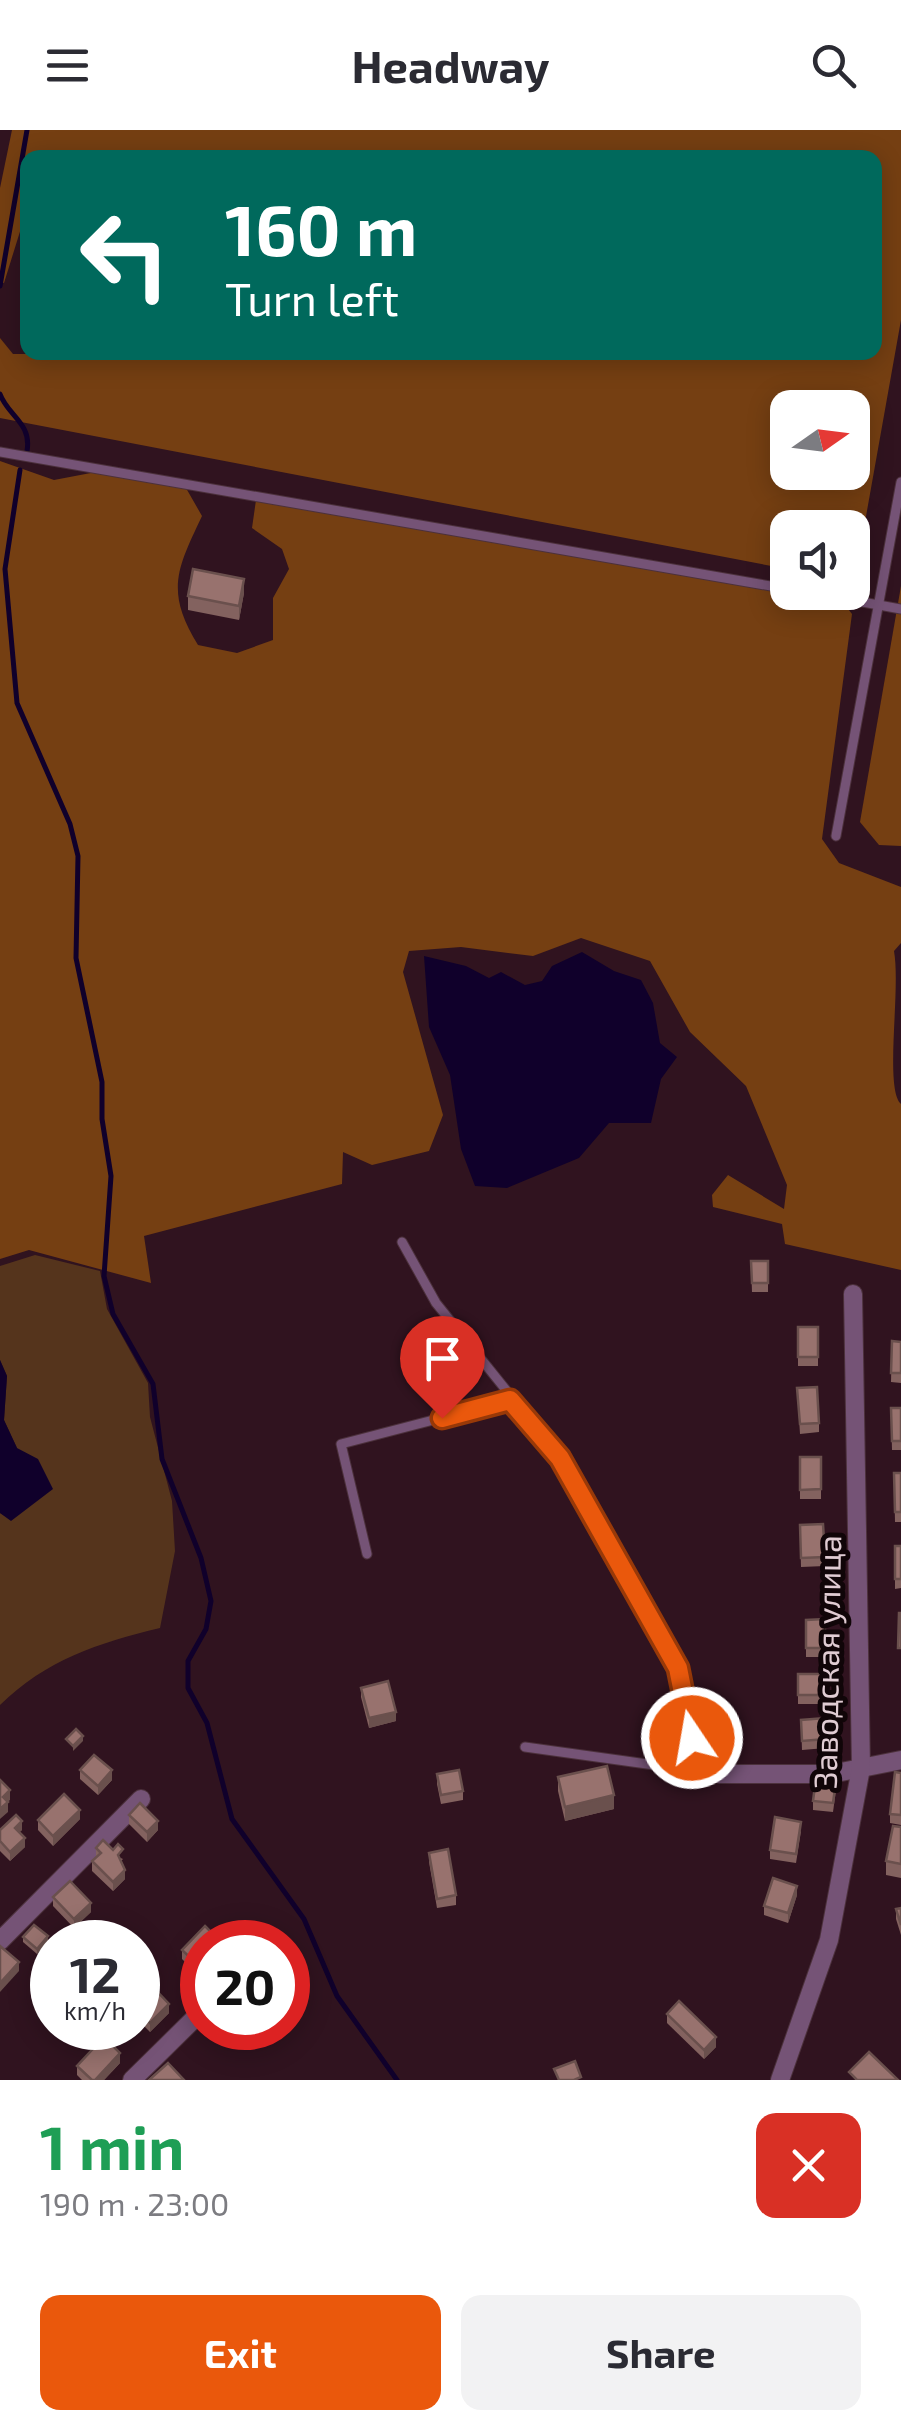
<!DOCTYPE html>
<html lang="en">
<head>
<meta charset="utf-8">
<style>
  body { margin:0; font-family:"Exo 2",sans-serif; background:#f2f2f3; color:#2b2b33; height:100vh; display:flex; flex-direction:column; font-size:38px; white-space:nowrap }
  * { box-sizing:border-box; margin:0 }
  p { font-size:32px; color:#7c7c81 }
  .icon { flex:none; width:55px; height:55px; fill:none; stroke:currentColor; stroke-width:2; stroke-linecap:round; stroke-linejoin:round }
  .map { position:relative; height:1950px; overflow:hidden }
  .side { display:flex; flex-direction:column; background:#fff; flex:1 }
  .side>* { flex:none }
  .guide { position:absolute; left:20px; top:20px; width:862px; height:210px; border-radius:20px; box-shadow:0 5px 25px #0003; background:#00695c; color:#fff; overflow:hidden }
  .needle { width:65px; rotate:76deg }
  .tools { position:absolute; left:770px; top:260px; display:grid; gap:20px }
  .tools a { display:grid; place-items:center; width:100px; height:100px; border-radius:20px; background:#fff; box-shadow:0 5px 25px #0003; font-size:50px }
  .speed { position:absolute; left:30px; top:1790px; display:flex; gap:20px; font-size:50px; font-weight:700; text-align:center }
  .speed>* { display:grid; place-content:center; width:130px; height:130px; border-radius:50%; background:#fff; box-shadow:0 5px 25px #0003; line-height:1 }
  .speed small { font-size:25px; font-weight:400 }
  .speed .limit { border:15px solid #d22; background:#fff; color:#111 }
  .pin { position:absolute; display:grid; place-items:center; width:85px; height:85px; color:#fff; margin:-102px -42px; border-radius:50% 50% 50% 0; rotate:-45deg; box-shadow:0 0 10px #0007 }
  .pin .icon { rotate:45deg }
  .me { position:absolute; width:110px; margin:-55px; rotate:348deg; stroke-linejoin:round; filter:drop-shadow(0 0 8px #0008) }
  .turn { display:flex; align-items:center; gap:35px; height:210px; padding:0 40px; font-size:45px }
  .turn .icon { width:130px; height:130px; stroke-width:2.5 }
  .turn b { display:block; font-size:70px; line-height:85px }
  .round { display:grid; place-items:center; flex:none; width:105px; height:105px; border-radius:20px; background:#f2f2f3 }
  .head { display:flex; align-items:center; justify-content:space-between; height:170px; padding:0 40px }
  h1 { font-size:60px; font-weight:700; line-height:75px; color:#1e9e55 }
  .action { display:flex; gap:20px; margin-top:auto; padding:20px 40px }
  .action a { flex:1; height:115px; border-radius:20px; background:#ea580c; color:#fff; font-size:40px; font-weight:700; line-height:115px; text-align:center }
  .action a+a { background:#f2f2f3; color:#2b2b33 }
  header { display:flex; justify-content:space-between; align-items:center; height:130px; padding:0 40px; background:#fff; font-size:45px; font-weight:700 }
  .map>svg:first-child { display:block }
</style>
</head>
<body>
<header><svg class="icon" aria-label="menu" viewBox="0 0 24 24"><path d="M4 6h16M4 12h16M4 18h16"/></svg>Headway<svg class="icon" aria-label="search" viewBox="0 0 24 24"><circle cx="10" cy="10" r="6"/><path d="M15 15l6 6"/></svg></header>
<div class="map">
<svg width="901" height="1950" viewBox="0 0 901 1950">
  <rect width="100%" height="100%" fill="#30131f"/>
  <path fill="#55341c" d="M35,1125L100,1141L107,1179L148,1253L150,1287L172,1371L175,1421L160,1498C98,1513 46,1530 0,1575V1383L12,1390L17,1318L4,1290L7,1246L0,1230V1136Z"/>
  <g fill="#753f12" fill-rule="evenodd">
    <path d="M12,0H901V190L855,448L852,398H788L787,439L0,288V208L13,224L875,222V28H28L27,79L4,153L0,152V58ZM788,278H852V342H788Z"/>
    <path d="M0,331L54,350L117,338L182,351L202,386C177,439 165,461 198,515L237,523L273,510V468L289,439L282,419L252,398L257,363L788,462L838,466L852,484L822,709L839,733L901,757V813L894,821C901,860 884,958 901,974V1140L785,1114L782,1094L713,1077L712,1065L728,1045L784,1079L787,1055L746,956L690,902L650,831L581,808L533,826L461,817L409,821L403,842L443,985L429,1021L372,1035L343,1022L342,1054L144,1106L151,1153L29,1120L0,1129Z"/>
    <path d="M901,456V716L879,715L860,692Z"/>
  </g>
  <g fill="#10002b">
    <path d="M582,822L614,841L641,850L653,873L660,913L677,927L661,949L651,993H609L579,1028L507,1058L475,1056L461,1019L450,945L429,897L424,826L466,836L489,848L501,842L525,855L542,851L552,836Z"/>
    <path d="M0,1230L7,1246L4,1290L17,1318L38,1329L53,1359L11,1391L0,1383Z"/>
  </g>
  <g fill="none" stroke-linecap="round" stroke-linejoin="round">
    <g stroke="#10002b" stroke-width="5">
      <path d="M0,156L27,0"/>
      <path d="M0,264C8,286 32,293 27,321"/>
      <path d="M20,340L5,439L17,573L70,694L78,726L76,828L102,952V989L111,1046L104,1146L113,1184L153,1254L162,1329L201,1428L211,1471L206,1499L188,1531V1558L207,1593L232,1689L304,1789L337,1866L397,1950"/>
    </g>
    <g stroke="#4c313c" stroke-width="11">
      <g id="service">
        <path d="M0,322L788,459"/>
        <path d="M808,462L901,479"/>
        <path d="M836,706L901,352"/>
        <path d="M402,1112L436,1173L560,1327L678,1538L699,1644"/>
        <path d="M367,1424L341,1314L510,1270"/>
        <path d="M525,1617L719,1644"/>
      </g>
    </g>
    <g stroke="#4c313c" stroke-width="20">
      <g id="minor">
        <path d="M719,1644H831L901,1630"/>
        <path d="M0,1811L141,1669"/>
        <path d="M132,1950L202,1881"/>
        <path d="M780,1950L829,1810L861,1638L853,1164"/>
      </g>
    </g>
    <use href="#service" stroke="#755376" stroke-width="9"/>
    <use href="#minor" stroke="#755376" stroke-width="18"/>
  </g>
  <g fill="#83625f">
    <path d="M244,463L239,490L188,480V466Z"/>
    <path d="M751,1131H768V1162H752Z"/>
    <rect x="798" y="1197" width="20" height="39"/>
    <path d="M892,1211L901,1212V1253L891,1252Z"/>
    <path d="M797,1258L819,1293V1302L800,1304Z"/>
    <path d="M891,1278H901V1320H892Z"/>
    <rect x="800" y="1327" width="21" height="42"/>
    <path d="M894,1343H901V1392H895Z"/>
    <path d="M823,1394L825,1436L801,1437L800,1395Z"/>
    <path d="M895,1416H901V1458L895,1459Z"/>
    <path d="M825,1489V1527H806V1490Z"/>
    <rect x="798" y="1544" width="26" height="30"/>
    <path d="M361,1558L396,1591L369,1598L361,1567Z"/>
    <path d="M825,1588L826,1618L802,1620L801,1590Z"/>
    <path d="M80,1640L112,1650L98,1665L80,1649Z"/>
    <path d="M901,1643V1695L890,1693V1684Z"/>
    <path d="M437,1644L463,1661V1670L441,1674L437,1654Z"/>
    <path d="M558,1647L614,1679L565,1691L558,1661Z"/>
    <path d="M836,1660L833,1682L813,1680V1671Z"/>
    <path d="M129,1685L158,1700L147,1712L129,1694Z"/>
    <path d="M80,1689L53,1716L38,1700V1690Z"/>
    <path d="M901,1697V1748L886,1745V1731Z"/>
    <path d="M0,1700H22L19,1702L25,1717L10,1731L0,1721Z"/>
    <path d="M801,1701L796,1733L770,1729V1720Z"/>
    <path d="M96,1718L123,1729L121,1731L125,1749L113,1761L92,1741V1731L96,1728Z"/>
    <path d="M429,1723L456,1765V1775L437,1778L429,1732Z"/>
    <path d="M797,1765L788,1793L764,1785V1776Z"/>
    <path d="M53,1767L91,1782L74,1798L53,1776Z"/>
    <path d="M901,1778V1805L896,1789V1779Z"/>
    <path d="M23,1807L48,1811L37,1824L23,1812Z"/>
    <path d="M217,1812L198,1845L182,1829V1820Z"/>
    <path d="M138,1871L169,1883L150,1902L138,1890Z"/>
    <path d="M667,1884L716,1917L704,1929L667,1893Z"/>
    <path d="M235,1898H263L248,1912Z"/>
    <path d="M120,1933L104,1950H82L77,1945V1936Z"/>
  </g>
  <g fill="#6a504d">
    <path d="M244,449V463L239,490V476Z"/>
    <path d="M396,1582V1591L369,1598V1588Z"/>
    <path d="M83,1606V1611L73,1621V1616Z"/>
    <path d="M112,1640V1650L98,1665V1656Z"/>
    <path d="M10,1660V1670L3,1676V1667Z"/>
    <path d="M614,1665V1679L565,1691V1677Z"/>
    <path d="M8,1672V1682L0,1689V1679Z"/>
    <path d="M80,1680V1689L53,1716V1706Z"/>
    <path d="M22,1691V1700L15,1707V1698Z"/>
    <path d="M158,1691V1700L147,1712V1702Z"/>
    <path d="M25,1708V1717L10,1731V1722Z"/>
    <path d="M125,1740V1749L113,1761V1752Z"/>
    <path d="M797,1756V1765L788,1793V1783Z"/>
    <path d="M91,1773V1782L74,1798V1789Z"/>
    <path d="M48,1806V1811L37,1824V1819Z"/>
    <path d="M202,1829V1839L198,1845V1835Z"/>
    <path d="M19,1832V1841L0,1862V1853Z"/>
    <path d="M169,1874V1883L150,1902V1893Z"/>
    <path d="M253,1898H263L248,1912V1902Z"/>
    <path d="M716,1907V1917L704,1929V1920Z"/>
    <path d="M120,1923V1933L104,1950H95Z"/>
  </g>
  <g fill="#98726e" stroke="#6a504d" stroke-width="2.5">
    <path d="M193,439L244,449L239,476L188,466Z"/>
    <path d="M751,1131H768V1153H752Z"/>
    <rect x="798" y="1197" width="20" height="30"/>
    <path d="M892,1211L901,1212V1243H891Z"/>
    <path d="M817,1257L819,1293L800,1294L797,1258Z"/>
    <path d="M891,1278H901V1311H892Z"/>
    <path d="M800,1327H821V1359L800,1360Z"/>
    <path d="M894,1343H901V1382H895Z"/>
    <path d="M823,1394L825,1427L801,1428L800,1395Z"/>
    <rect x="895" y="1416" width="6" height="33"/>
    <path d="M899,1483H901V1518H898Z"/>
    <path d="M825,1489V1518H806V1490Z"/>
    <rect x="798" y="1544" width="26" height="21"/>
    <path d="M388,1551L396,1582L369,1588L361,1558Z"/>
    <path d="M825,1588L826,1609L802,1611L801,1590Z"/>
    <path d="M76,1599L83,1606L73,1616L66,1609Z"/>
    <path d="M94,1625L112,1640L98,1656L80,1640Z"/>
    <path d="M607,1636L614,1665L565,1677L558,1647Z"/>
    <path d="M459,1640L463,1661L441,1665L437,1644Z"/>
    <path d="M895,1642L901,1643V1685L890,1684Z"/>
    <path d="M816,1648L836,1651L833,1673L813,1671Z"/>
    <path d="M0,1650L10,1660L3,1667L8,1672L0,1679Z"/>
    <path d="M64,1664L80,1680L53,1706L38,1690Z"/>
    <path d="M140,1673L158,1691L147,1702L129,1685Z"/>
    <path d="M16,1685L22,1691L15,1698L25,1708L10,1722L0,1711V1700Z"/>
    <path d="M775,1687L801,1692L796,1724L770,1720Z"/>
    <path d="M893,1696L901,1697V1734L886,1731Z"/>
    <path d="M103,1710L113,1720L118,1714L123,1719L118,1725L125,1740L113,1752L92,1731L101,1723L96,1718Z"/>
    <path d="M448,1719L456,1765L437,1769L429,1723Z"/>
    <path d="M773,1748L797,1756L788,1783L764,1776Z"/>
    <path d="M70,1751L91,1773L74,1789L53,1767Z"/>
    <path d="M901,1778V1795L896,1779Z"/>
    <path d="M34,1795L48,1806L37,1819L23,1807Z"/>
    <path d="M205,1796L217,1808L214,1812H202V1829L198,1835L182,1820Z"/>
    <path d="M0,1816L19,1832L0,1853Z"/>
    <path d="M152,1856L169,1874L150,1893L138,1880V1871Z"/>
    <path d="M679,1871L716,1907L704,1920L667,1884Z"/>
    <path d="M104,1907L120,1923L95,1950H92L77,1936Z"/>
    <path d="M869,1922L898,1950H857L849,1942Z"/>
    <path d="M575,1931L581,1947L574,1950H559L554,1939Z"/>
    <path d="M168,1933L184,1950H149Z"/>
  </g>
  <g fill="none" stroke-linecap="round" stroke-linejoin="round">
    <g stroke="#983908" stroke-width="25">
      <path id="route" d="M442,1288L510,1270L560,1328L678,1538L692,1608"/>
    </g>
    <use href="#route" stroke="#ea580c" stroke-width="18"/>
  </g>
  <g text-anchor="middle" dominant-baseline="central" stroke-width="10" stroke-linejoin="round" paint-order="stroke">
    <g font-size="32" fill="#e0ccd3" stroke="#100508">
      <text transform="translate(826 1532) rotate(-89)">Заводская улица</text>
    </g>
  </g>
</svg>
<div class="tools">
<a><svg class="needle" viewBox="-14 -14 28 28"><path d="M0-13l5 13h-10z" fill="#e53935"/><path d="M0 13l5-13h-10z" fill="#7c7c81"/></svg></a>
<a><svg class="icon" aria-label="sound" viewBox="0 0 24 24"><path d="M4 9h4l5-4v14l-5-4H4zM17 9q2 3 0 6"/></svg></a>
</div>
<div class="speed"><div>12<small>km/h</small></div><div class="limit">20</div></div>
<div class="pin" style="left:442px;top:1288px;background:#d93025"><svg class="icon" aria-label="arrive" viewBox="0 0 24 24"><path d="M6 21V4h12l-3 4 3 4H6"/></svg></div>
<svg class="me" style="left:692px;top:1608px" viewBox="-20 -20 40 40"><circle r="17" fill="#ea580c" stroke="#fff" stroke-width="3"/><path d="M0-11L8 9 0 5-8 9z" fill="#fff"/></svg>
<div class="guide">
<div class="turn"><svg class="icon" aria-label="left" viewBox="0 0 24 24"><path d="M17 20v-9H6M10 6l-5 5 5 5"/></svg><div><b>160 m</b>Turn left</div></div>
</div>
</div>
<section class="side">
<div class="head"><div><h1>1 min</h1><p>190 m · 23:00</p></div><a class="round" style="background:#d93025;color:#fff"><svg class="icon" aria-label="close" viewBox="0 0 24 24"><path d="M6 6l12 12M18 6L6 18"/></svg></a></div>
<div class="action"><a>Exit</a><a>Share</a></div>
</section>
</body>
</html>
